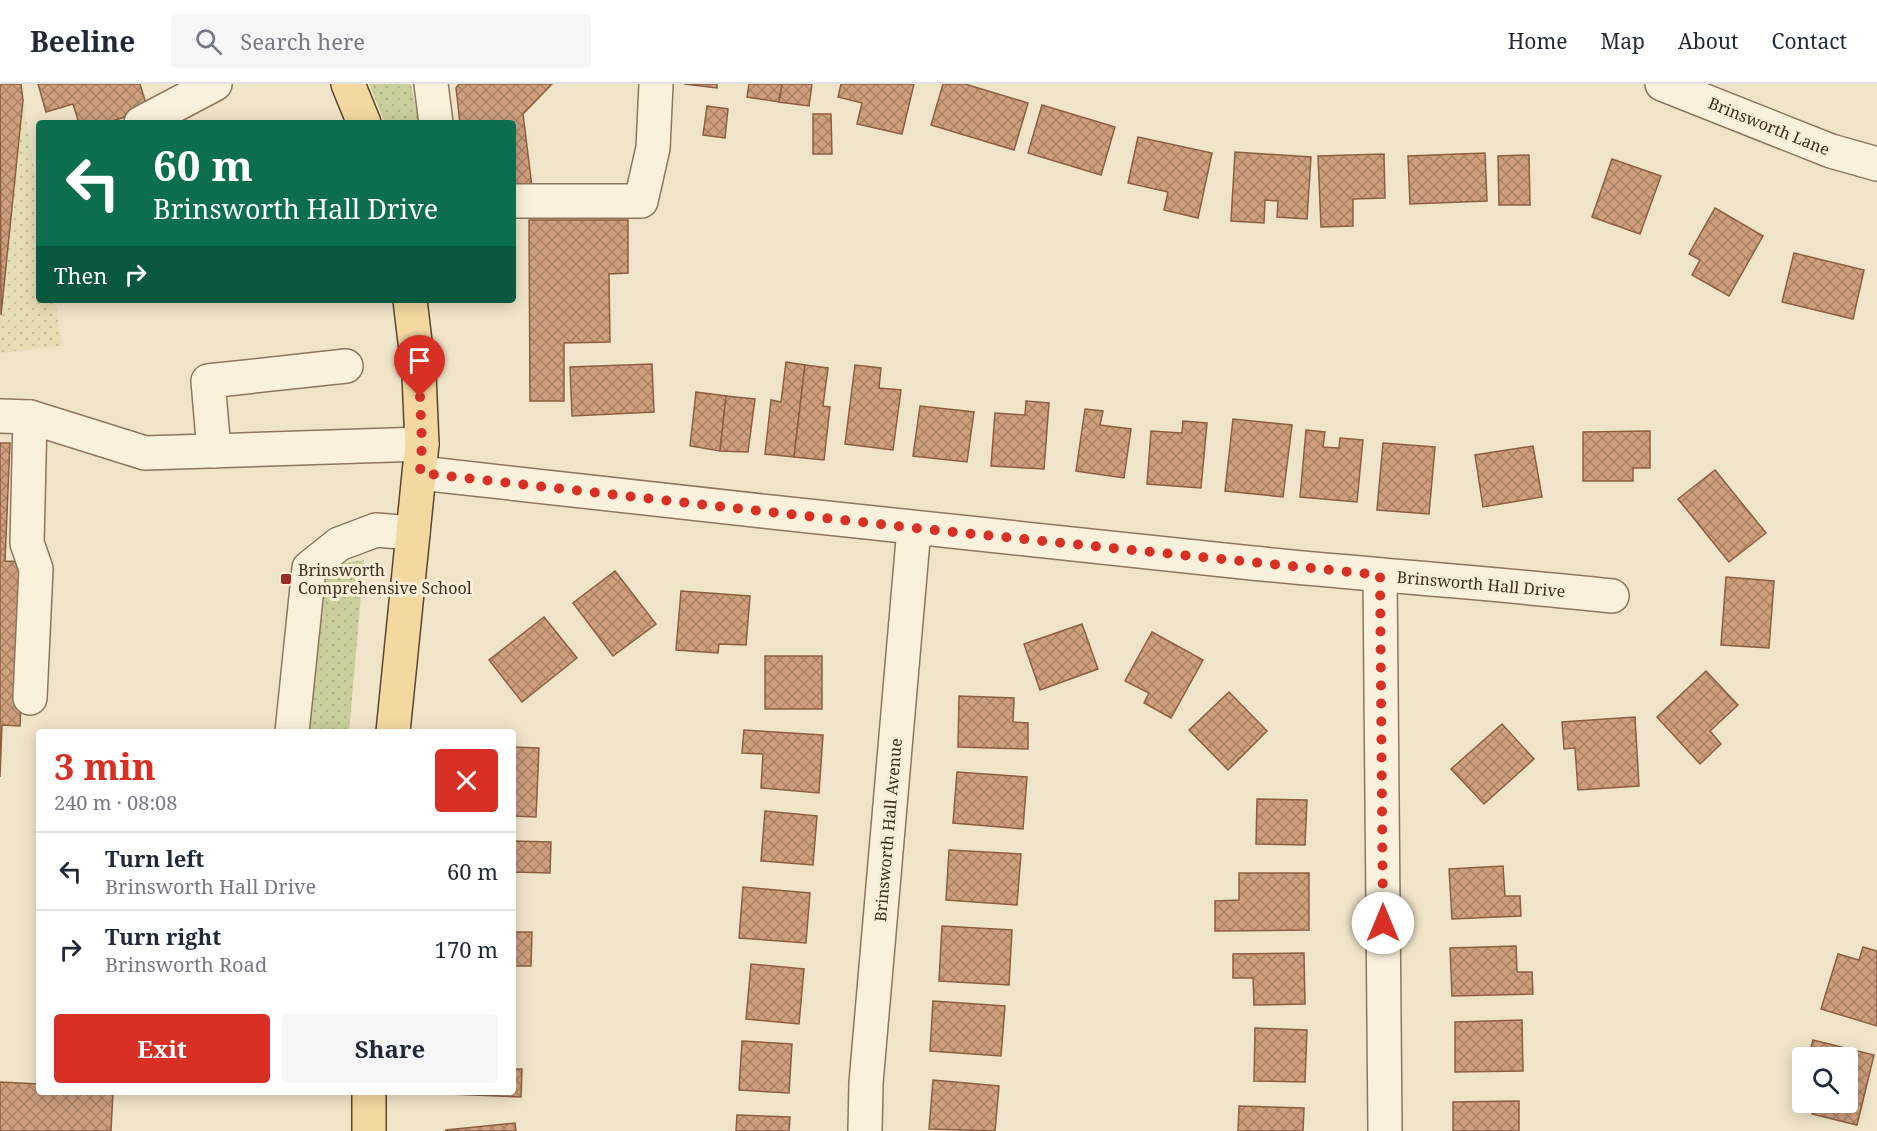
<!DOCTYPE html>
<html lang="en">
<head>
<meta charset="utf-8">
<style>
  body { margin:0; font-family:"Noto Serif",serif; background:#f6f6f7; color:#1f2937; height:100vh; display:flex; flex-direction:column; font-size:22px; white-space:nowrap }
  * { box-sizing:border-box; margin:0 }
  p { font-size:20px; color:#747a83 }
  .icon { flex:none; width:33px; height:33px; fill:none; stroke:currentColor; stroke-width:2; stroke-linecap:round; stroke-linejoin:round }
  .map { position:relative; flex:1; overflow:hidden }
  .panel { position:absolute; left:36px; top:645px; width:480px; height:366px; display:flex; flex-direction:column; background:#fff; border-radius:6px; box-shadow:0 3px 15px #0003 }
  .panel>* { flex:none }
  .top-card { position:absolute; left:36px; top:36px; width:480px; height:183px; border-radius:6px; box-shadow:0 3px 15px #0003; background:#0b6e4f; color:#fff; overflow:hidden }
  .tools { position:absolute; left:1792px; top:963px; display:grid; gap:12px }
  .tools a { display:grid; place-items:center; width:66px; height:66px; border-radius:6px; background:#fff; box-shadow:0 3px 15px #0003; font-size:30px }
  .pin { position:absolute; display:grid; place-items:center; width:51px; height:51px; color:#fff; margin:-62px -26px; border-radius:50% 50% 50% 0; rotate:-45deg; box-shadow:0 0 6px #0007 }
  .pin .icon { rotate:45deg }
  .me { position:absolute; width:66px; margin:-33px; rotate:0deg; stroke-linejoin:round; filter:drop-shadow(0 0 4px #0008) }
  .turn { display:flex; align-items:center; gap:21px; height:126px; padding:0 18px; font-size:27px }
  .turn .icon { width:78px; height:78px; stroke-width:2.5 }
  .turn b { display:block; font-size:42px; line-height:51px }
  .then { display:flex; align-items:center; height:57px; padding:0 18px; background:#0003; gap:12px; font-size:22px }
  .round { display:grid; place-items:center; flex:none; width:63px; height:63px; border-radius:6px; background:#f6f6f7 }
  .overview { display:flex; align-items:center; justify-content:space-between; height:102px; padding:0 18px }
  h1 { font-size:36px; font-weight:700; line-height:45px; color:#d93025 }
  .action { display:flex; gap:12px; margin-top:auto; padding:12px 18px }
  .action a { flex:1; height:69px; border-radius:6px; background:#d93025; color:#fff; font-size:24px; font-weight:700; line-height:69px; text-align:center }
  .action a+a { background:#f6f6f7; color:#1f2937 }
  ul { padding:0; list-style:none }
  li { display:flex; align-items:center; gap:18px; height:78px; padding:0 18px; border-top:2px solid #e0e1e3 }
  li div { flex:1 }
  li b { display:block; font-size:22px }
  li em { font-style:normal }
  header { display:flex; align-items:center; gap:36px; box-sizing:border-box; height:84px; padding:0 30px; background:#fff; border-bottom:2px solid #e0e1e3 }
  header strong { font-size:28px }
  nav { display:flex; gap:33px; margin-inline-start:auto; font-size:21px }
  .search { width:420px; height:54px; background:#f6f6f7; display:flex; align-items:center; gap:15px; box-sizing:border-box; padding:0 21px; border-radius:6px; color:#747a83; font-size:22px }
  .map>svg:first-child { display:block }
</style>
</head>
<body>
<header>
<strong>Beeline</strong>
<div class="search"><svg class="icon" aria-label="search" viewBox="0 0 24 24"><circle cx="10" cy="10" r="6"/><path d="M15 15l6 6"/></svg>Search here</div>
<nav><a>Home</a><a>Map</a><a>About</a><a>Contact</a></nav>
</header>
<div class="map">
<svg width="1877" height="1047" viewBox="0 0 1877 1047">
  <defs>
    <pattern id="farmland-dots" width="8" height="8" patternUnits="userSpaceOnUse" patternTransform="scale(1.5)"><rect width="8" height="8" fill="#e6deb5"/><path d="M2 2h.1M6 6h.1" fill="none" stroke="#c6bf9b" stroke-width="1.8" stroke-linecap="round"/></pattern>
    <pattern id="grass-dots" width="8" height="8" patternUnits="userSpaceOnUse" patternTransform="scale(1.5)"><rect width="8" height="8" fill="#c9cf9b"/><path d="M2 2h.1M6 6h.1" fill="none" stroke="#aeb285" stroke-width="1.8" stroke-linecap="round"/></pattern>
    <pattern id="building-cross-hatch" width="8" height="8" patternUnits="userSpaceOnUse" patternTransform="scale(1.5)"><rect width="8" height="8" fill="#cf9f7d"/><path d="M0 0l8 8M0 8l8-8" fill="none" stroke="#a98266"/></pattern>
  </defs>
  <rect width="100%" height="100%" fill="#f0e4c8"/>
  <path fill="url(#farmland-dots)" d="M0,0H21L39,118V216H55L62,262L0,269Z"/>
  <g fill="url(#grass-dots)">
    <path d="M369,0H411L419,39H385Z"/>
    <path d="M364,476L349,648H307L319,506L335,480Z"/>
  </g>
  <g fill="url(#building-cross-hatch)" stroke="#8d5f41" stroke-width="1.5">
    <path d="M0,0H21L23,16L1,231Z"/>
    <path d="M38,0H140L148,26L106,39H79L73,20L46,28Z"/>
    <path d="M459,0H552L523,30L532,103L513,104V39H460L456,4Z"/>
    <path d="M684,0H717V4Z"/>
    <path d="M749,0H782L779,18L747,13Z"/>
    <path d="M782,0H812L809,22L779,18Z"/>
    <path d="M841,0H914L902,50L857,40L862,19L838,13Z"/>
    <path d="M943,0H965L1028,19L1014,66L931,41Z"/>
    <path d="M1042,21L1115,43L1101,91L1028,69Z"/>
    <path d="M707,22L728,25L725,54L703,51Z"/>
    <path d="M813,30H831L832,70H813Z"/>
    <path d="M1138,53L1212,69L1198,134L1164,126L1168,108L1128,99Z"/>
    <path d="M1235,68L1311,73L1307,135L1277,133L1278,117L1265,116L1264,139L1231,137Z"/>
    <path d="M1485,69L1487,117L1410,120L1408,72Z"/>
    <path d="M1384,70L1385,114L1353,115V142L1321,143L1318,72Z"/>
    <path d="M1529,71L1530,121H1499L1498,72Z"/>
    <path d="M1612,75L1661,92L1640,150L1592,133Z"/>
    <path d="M1715,124L1763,152L1729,212L1692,191L1700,176L1689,170Z"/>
    <path d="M529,136H628V189L609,190L610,258L564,259V317H530Z"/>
    <path d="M1794,169L1864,186L1853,235L1782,218Z"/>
    <path d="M786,278L805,281L794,373L765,370L771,316L781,318Z"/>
    <path d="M652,280L654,328L572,332L570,283Z"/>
    <path d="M805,281L828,284L823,322L830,323L824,376L794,373Z"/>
    <path d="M855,281L881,284L879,304L901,306L893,366L845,360Z"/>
    <path d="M696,308L726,312L720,367L690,362Z"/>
    <path d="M726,312L755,315L748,368L720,367Z"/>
    <path d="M1026,317L1049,319L1044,385L991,382L995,329L1025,331Z"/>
    <path d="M920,322L974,328L967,378L913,372Z"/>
    <path d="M1085,325L1103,327L1100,341L1131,345L1124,394L1076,387Z"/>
    <path d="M1233,335L1292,341L1283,413L1225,407Z"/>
    <path d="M1183,337L1207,339L1201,404L1147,400L1151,347L1182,349Z"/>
    <path d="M1306,346L1325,348L1323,363L1339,364L1340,354L1363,356L1357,418L1300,413Z"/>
    <path d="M1650,347V384H1633V397H1583V348Z"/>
    <path d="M0,359H10L5,477L27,478L20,642L2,641L0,693Z"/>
    <path d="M1383,359L1435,363L1429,430L1377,426Z"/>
    <path d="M1533,362L1542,413L1483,423L1475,371Z"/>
    <path d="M1715,386L1766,449L1729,478L1678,415Z"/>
    <path d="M615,487L656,540L613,572L573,519Z"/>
    <path d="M1726,493L1774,497L1769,564L1721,561Z"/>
    <path d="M681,507L750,512L746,561L719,560L718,569L676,566Z"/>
    <path d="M544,533L577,574L522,618L489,576Z"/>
    <path d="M1082,540L1098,585L1040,606L1024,560Z"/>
    <path d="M1152,548L1203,576L1171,634L1144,619L1149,609L1125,597Z"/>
    <rect x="765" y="572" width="57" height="53"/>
    <path d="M1706,587L1738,621L1710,647L1721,660L1700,680L1657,633Z"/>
    <path d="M1229,608L1267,647L1228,686L1189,646Z"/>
    <path d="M959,612L1014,614L1013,638L1028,639V665L958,663Z"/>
    <path d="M1635,633L1639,702L1578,706L1575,664L1564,665L1562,638Z"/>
    <path d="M1502,640L1534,675L1484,720L1451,685Z"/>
    <path d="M744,646L823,651L819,709L761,704L763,670L742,669Z"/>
    <path d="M513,663L539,664L536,733L513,732Z"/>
    <path d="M957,688L1027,693L1023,745L953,739Z"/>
    <path d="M1257,715L1307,716L1305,761L1256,760Z"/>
    <path d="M765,727L817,732L813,781L761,777Z"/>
    <path d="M513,757L551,758L550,789L513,788V796Z"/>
    <path d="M949,766L1021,770L1017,821L946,816Z"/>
    <path d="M1503,782L1505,812H1520L1521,832L1452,835L1449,785Z"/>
    <path d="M1239,789H1309V846L1215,847V817L1239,816Z"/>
    <path d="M743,803L810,809L806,859L739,854Z"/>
    <path d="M942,842L1012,846L1009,901L939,897Z"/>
    <path d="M513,848H532L531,882H513Z"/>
    <path d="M1516,862L1517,888H1532L1533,910L1452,912L1450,864Z"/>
    <path d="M1863,863L1877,867V942L1821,925L1838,870L1859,876Z"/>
    <path d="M1304,869L1305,920L1254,921L1253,894H1233V870Z"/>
    <path d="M751,880L804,885L799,940L746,935Z"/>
    <path d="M933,917L1005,922L1001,972L930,967Z"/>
    <path d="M1522,936L1523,987L1455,988V938Z"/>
    <path d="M1255,944L1307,946L1305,998L1254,997Z"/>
    <path d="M1813,956L1874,971L1857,1041L1812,1030L1815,1018H1848V974H1808Z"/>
    <path d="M742,957L792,960L789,1009L739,1006Z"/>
    <path d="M513,985H522L521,1013L449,1010V1008H513Z"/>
    <path d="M933,996L999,1002L995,1047L929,1045Z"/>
    <path d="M0,998L39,1000V1008H113L111,1047H0Z"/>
    <path d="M1519,1017V1047H1453V1018Z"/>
    <path d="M1239,1022L1304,1024L1303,1047H1238Z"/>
    <path d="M737,1031L790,1033L789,1047H736Z"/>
    <path d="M515,1039L516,1047H446V1046Z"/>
  </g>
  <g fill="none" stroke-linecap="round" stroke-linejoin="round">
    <g stroke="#8d765c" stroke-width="36">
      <g id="minor">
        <path d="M431,0L436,39"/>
        <path d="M1662,0L1831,67L1877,80"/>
        <path d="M141,39L215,0"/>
        <path d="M513,117H641L653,64L656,0"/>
        <path d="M0,332L30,333L145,369L422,360"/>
        <path d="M214,367L208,297L346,282"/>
        <path d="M420,389C697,420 975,451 1252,479C1372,491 1492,499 1612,512"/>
        <path d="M1380,491L1385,1047"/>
        <path d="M30,614L36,485L27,459L30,333"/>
        <path d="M292,648L309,484L339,460L376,446L413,449"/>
        <path d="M865,1047L866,999L914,444"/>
      </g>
    </g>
    <g stroke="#5b4430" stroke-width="36">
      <g id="major">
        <path d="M348,0L364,39"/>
        <path d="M393,648L422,360L419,291L410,216"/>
        <path d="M369,1008V1047"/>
      </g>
    </g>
    <use href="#minor" stroke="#faf1dc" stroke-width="33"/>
    <use href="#major" stroke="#f3d9a0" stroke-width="33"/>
  </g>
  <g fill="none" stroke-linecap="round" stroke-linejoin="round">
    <path stroke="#d93025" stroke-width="10" stroke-dasharray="0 18" d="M420,313L422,360L420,389L914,444L1380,491L1383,839"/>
  </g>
  <rect fill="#9e2a2b" stroke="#f7eed8" stroke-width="2" x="280" y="489" width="12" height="12" rx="3"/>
  <g text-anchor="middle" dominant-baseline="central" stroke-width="6" stroke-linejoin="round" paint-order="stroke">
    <g font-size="16" fill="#3d2e20" stroke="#f7eed8">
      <text transform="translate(1769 42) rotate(22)">Brinsworth Lane</text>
      <text transform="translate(1481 500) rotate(5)">Brinsworth Hall Drive</text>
      <text transform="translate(888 746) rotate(-85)">Brinsworth Hall Avenue</text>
    </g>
    <g font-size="16" fill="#3d2e20" stroke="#f7eed8" text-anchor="start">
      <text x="298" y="486">Brinsworth<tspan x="298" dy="18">Comprehensive School</tspan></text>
    </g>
  </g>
</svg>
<div class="tools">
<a><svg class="icon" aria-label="search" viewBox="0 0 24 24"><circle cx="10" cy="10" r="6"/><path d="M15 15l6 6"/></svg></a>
</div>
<div class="pin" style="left:420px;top:313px;background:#d93025"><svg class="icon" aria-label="arrive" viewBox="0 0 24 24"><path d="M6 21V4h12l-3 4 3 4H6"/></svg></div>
<svg class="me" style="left:1383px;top:839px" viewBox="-20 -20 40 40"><circle r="19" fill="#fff"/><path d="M0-13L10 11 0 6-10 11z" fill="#d93025"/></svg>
<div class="top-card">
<div class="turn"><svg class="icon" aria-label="left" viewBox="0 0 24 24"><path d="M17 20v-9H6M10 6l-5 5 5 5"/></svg><div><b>60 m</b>Brinsworth Hall Drive</div></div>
<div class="then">Then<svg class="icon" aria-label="right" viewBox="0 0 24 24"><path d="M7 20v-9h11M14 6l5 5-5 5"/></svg></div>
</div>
<section class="panel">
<div class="overview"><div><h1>3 min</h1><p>240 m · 08:08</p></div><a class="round" style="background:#d93025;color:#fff"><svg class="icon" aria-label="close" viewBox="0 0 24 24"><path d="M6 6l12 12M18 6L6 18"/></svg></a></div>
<ul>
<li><svg class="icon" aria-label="left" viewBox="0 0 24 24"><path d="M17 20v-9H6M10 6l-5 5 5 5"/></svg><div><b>Turn left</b><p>Brinsworth Hall Drive</p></div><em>60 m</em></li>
<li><svg class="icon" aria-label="right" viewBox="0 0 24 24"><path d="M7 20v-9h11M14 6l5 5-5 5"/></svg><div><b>Turn right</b><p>Brinsworth Road</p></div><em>170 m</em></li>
</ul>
<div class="action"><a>Exit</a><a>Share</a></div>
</section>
</div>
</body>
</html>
